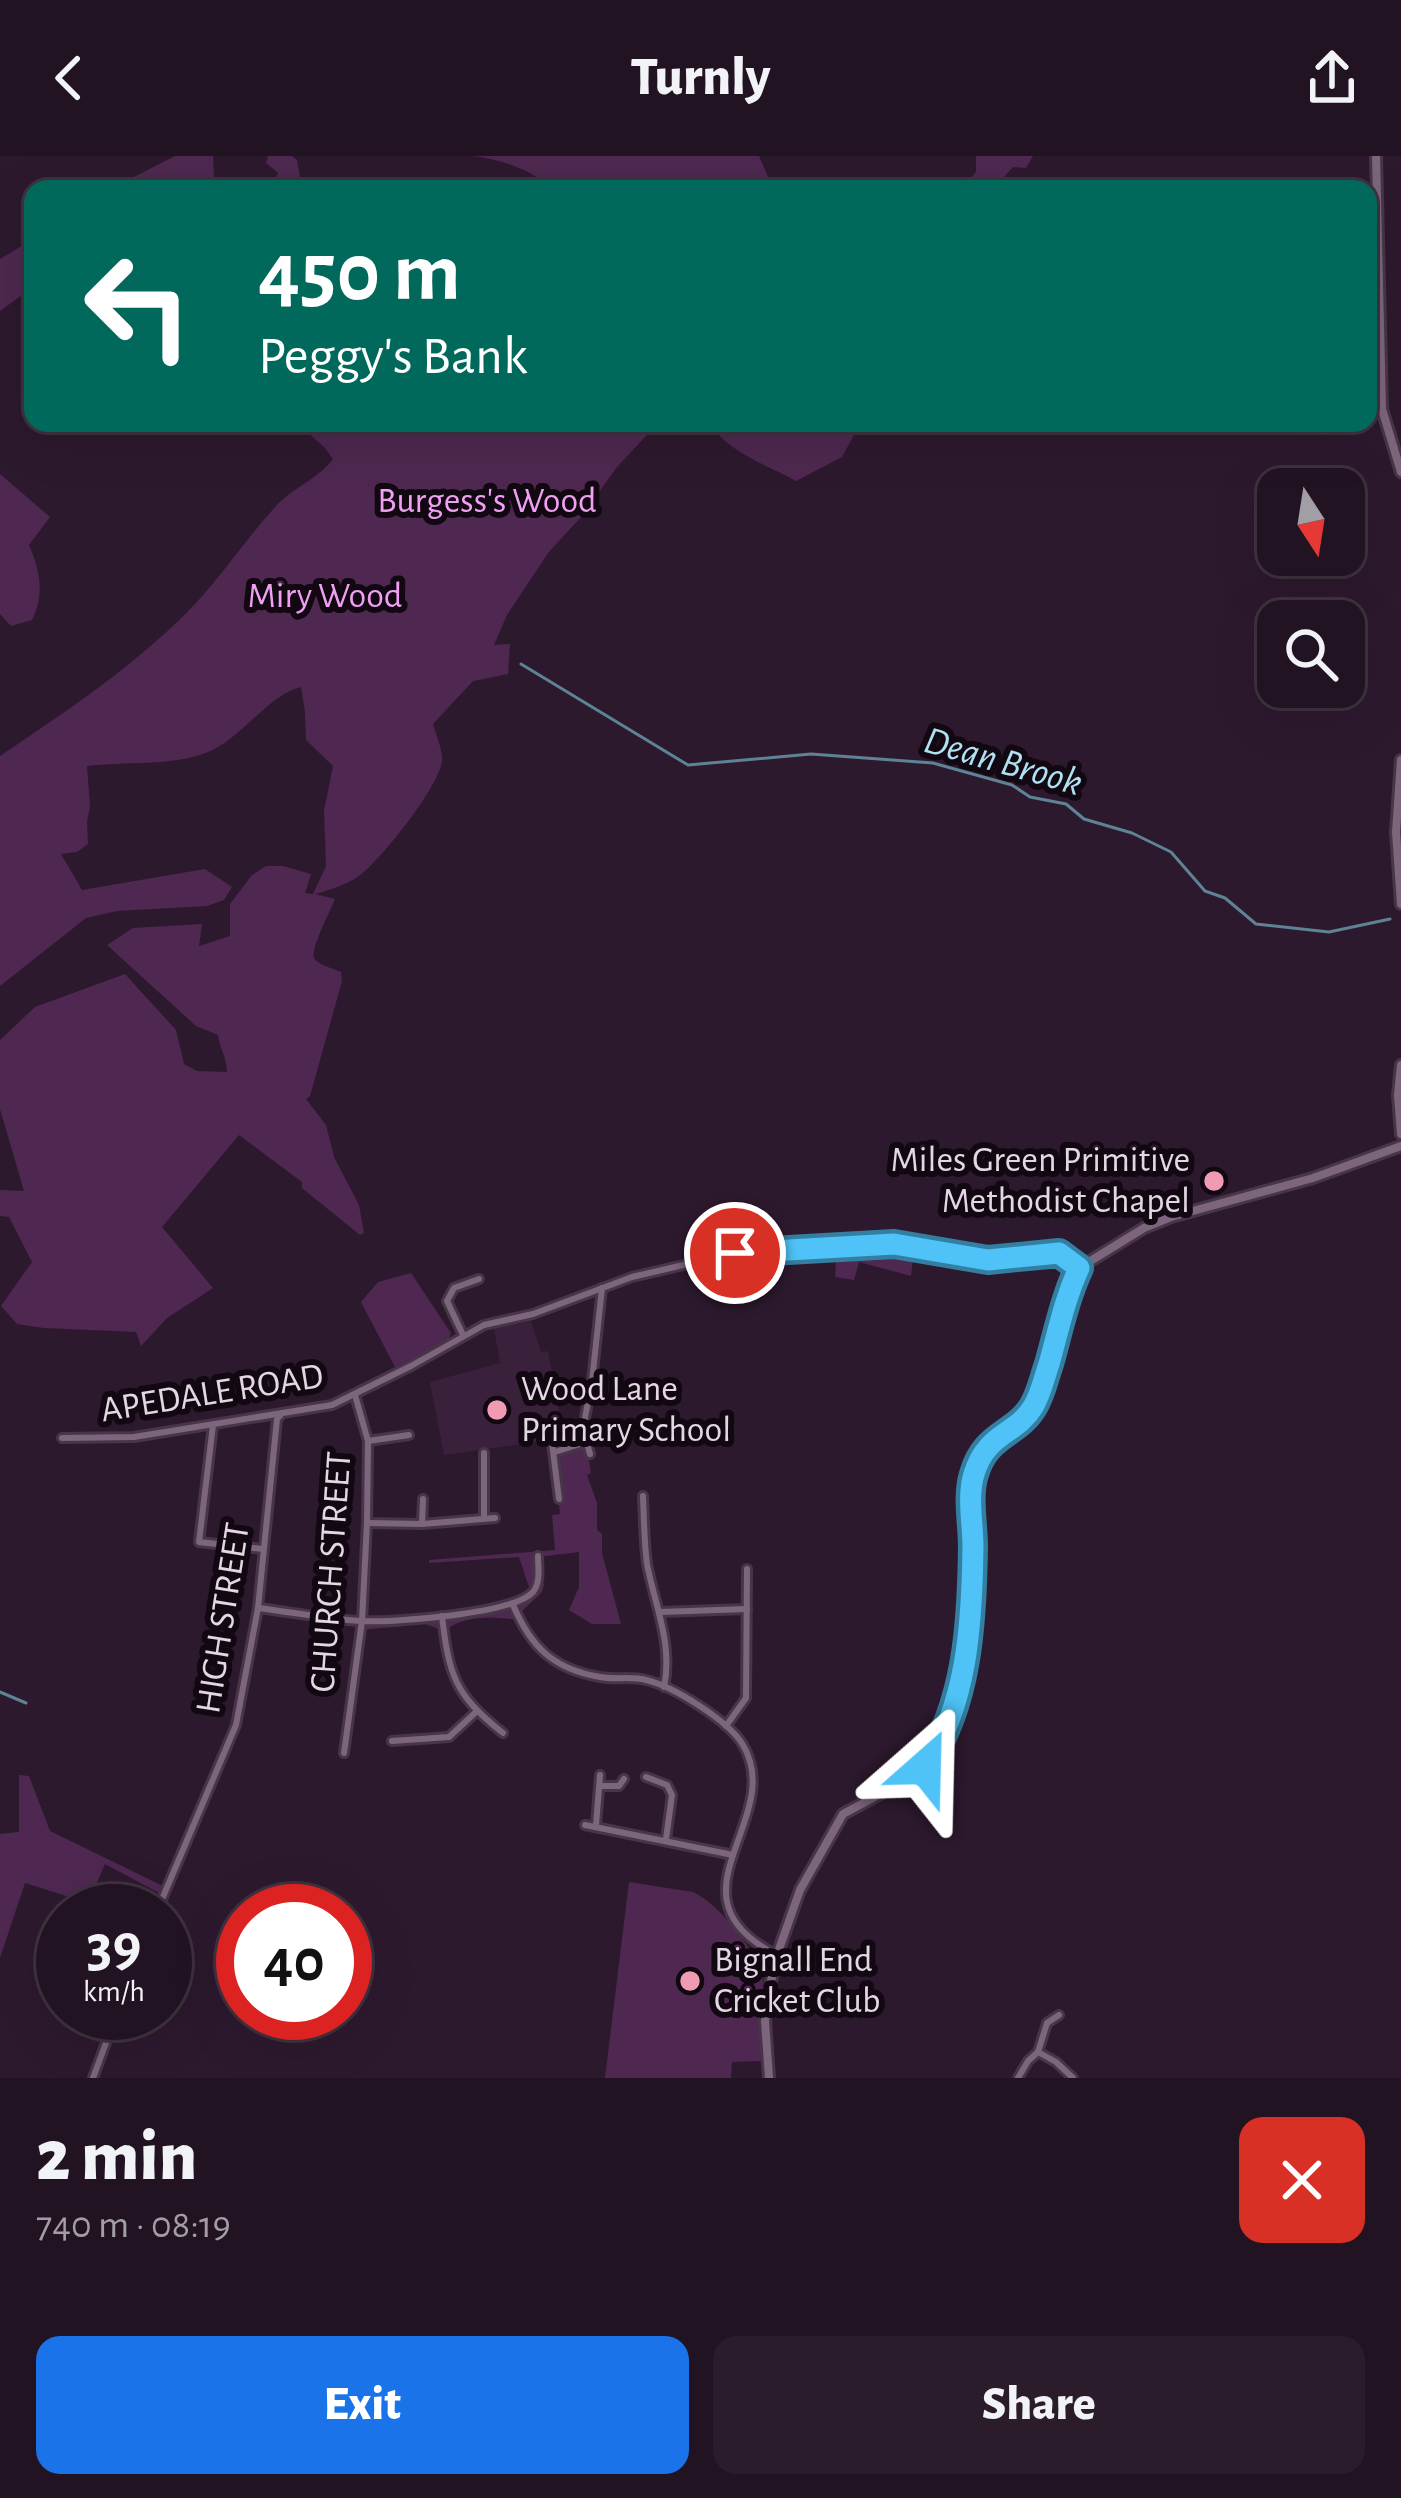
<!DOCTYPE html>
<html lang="en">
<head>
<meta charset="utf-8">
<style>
  body { margin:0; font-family:"Alegreya Sans",sans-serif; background:#2a1c2a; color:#f1f3f6; height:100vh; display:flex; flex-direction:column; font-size:45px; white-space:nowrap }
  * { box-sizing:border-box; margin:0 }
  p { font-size:39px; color:#a29ea5 }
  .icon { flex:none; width:66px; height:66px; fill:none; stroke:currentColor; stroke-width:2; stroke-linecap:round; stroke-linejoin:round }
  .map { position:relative; height:1922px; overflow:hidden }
  .sheet { display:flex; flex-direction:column; background:#221322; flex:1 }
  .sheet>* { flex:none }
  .guide { position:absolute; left:24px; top:24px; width:1353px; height:252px; border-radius:24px; box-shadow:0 12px 48px #0002,0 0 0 3px #3f3240; background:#00695c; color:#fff; overflow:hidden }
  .needle { width:78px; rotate:168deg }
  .fabs { position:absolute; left:1257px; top:312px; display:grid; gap:24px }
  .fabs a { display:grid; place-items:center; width:108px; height:108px; border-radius:24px; background:#221322; box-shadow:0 12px 48px #0002,0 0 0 3px #3f3240; font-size:60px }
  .speed { position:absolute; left:36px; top:1728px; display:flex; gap:24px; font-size:60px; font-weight:700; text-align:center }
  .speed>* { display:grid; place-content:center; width:156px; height:156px; border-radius:50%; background:#221322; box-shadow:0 12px 48px #0002,0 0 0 3px #3f3240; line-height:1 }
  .speed small { font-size:30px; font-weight:400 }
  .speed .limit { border:18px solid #d22; background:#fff; color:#111 }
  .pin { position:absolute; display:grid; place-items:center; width:102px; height:102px; color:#fff; margin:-51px; border:6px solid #fff; border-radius:50%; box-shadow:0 3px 12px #0007 }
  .me { position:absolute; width:132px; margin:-66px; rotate:25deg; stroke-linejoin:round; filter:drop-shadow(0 0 9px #0008) }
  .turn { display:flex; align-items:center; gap:42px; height:252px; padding:0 36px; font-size:54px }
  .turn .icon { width:156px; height:156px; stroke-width:2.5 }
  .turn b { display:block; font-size:84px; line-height:102px }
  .round { display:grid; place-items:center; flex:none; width:126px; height:126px; border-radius:24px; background:#2a1c2a }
  .summary { display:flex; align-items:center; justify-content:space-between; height:204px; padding:0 36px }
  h1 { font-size:72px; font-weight:800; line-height:90px }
  .primary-button { display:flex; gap:24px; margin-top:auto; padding:24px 36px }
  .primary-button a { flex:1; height:138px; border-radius:24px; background:#1a73e8; color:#fff; font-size:48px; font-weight:800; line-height:138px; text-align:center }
  .primary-button a+a { background:#2a1c2a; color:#f1f3f6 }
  header { display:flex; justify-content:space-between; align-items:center; height:156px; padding:0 36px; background:#221322; font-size:54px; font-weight:800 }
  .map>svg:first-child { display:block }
</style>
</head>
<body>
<header><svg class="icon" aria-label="back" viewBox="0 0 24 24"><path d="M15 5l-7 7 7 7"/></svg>Turnly<svg class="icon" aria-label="share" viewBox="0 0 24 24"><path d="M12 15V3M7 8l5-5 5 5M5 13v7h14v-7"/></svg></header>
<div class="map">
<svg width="1401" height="1922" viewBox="0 0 1401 1922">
  <rect width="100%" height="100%" fill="#2d192e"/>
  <path fill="#3a213b" d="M531,1165L541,1196L548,1195L564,1282L444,1299L430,1226L500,1207L494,1172Z"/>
  <g fill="#4e2850">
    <path d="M175,0H213L214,21L261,33H129L126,25Z"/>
    <path d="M268,0H292L297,4L301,27L336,33H270L278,17L266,7Z"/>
    <path d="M472,0H759L773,33H543L545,27C524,11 498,3 472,0Z"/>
    <path d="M976,0H1033L1026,12L1013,11L993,33H961L976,16Z"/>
    <path d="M33,83V131L0,155V103Z"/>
    <path d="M297,267H658L617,311L582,360L548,397L507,459L494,489L510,488L508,518L473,525L433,568C436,579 443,594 442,605C439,631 380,705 359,720C346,729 329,734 315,738L335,743C331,754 310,793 314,802C318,809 334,813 341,816L342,825L310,940L306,943L326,969L334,1001L359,1049L364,1077L360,1079L302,1032V1026L239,979L162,1071L213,1132L167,1162L141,1190L136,1176L44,1172L17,1168L1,1150L32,1106L9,1061L0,1060V1034L24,1035L0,953V884L35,851L125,818L176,874L184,908L197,915L227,916C227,902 220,893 218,879L196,870L107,789L133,772L202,768L199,790L230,780V748L252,719L266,710H283L311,718L305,737L313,738L326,710L324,655L333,610L306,584L305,556L301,531C268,539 241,583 208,596C170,611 127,605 87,610L90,650L87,665L88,688L77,696L61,698L82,734L205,713L232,731L224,744L207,750L117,755L86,762L0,830V600C67,555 139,507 195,448C224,417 248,380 277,349C294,331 318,323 333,303L324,291Z"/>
    <path d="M709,267H865L862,279H854L842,301L796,325C765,308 729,297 709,267Z"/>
    <path d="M0,318L50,361L29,389C40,415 45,437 32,464L11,470L0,458Z"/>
    <path d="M880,1091L914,1095L911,1120L859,1106L854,1124L835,1121L836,1105L856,1101V1094Z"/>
    <path d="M411,1117L451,1177L448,1185L395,1211L361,1146L378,1126Z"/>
    <path d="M586,1286L591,1317L587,1319L597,1347V1374L602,1378V1397L621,1468H592L569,1454L579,1431V1396L538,1401V1427L544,1428L542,1436L518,1459L520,1464C492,1461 466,1458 444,1475L425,1468L361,1474L362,1465L442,1460L513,1449L531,1437L519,1401L429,1407V1404L555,1394L552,1359L560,1358L554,1297Z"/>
    <path d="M19,1619L29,1620L50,1675L163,1730L161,1738L105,1708L88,1747L25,1727L0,1802V1678L19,1676Z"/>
    <path d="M629,1726L693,1736C723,1751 744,1786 764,1812L760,1860L761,1905L732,1906L731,1922H605Z"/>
  </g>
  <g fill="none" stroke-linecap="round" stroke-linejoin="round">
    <g stroke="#5d8394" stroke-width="3">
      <path d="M521,508L688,609L811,598L933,607L1012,629L1030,641L1066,648L1084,663L1132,677L1171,696L1205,735L1225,742L1256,768L1329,776L1390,763"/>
      <path d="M0,1536L26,1547"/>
    </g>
    <g stroke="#473647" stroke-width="12">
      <g id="minor">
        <path d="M463,1179L447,1145L454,1132L479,1123"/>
        <path d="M213,1269L199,1386L263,1393"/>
        <path d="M62,1282L134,1281L332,1249L411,1210L484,1169L533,1158L632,1121L735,1097L894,1087L989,1104L1059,1097L1079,1112"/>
        <path d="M368,1285L409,1279"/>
        <path d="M552,1287L559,1343"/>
        <path d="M555,1296L586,1286"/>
        <path d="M484,1297V1362"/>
        <path d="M590,1298L583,1272L592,1225L602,1132"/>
        <path d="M643,1340C644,1362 644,1386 647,1408C655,1450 673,1488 664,1531"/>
        <path d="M367,1367L422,1368L495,1362"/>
        <path d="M422,1368L423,1343"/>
        <path d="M513,1449C531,1491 553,1513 600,1521C615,1524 631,1520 646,1524C673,1530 729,1565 743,1589C787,1664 660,1740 777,1799"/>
        <path d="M258,1452C291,1456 326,1463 360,1465C391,1467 514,1458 533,1436C541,1426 538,1412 538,1400"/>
        <path d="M660,1456L747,1453"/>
        <path d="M442,1460C449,1520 455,1539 503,1577"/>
        <path d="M726,1570L746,1542L747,1413"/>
        <path d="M392,1585L449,1581L476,1556"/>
        <path d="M344,1597L362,1465L367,1367L368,1285L355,1239"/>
        <path d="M646,1621L667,1629L672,1639L666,1683"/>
        <path d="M601,1630H619L624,1623"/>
        <path d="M585,1669L733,1699"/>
        <path d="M596,1669L600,1619"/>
        <path d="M157,1755L236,1569L258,1452L277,1263L280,1260"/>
        <path d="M1038,1896L1047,1867L1059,1859"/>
        <path d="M93,1922L117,1857"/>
        <path d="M1018,1922L1028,1905L1038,1896L1056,1906L1073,1922"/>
      </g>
    </g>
    <g stroke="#473647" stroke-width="14">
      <g id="tertiary">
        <path d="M1376,0L1382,253L1401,316"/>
        <path d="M1401,604L1396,676L1401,748"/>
        <path d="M1401,909L1398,939L1401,978"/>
        <path d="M769,1922L765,1865L769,1834L777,1799L800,1734L843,1658L921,1616L941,1588L963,1518L967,1494L973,1410V1319L993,1284L1023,1263L1035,1249L1061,1169L1070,1131L1079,1112L1144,1072L1171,1061L1313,1022L1401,990"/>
      </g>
    </g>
    <use href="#minor" stroke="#7d657e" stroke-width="6"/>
    <use href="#tertiary" stroke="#7d657e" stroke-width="8"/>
  </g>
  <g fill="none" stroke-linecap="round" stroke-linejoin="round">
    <g stroke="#337fa1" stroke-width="30">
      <path id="route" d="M735,1097L894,1088L988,1104L1059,1097L1079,1112C1065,1142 1058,1176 1049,1208C1044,1222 1041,1238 1033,1251C1016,1279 986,1277 974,1318C967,1340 973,1368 973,1391C972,1465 968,1548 925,1611"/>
    </g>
    <use href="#route" stroke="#4fc3f7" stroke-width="21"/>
  </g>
  <g fill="#f19ab3" stroke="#110811" stroke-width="4.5">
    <circle cx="1214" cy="1025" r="12"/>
    <circle cx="497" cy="1254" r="12"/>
    <circle cx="690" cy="1825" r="12"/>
  </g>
  <g text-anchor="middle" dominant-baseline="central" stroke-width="12" stroke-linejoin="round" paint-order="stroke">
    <g font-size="36" fill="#f0a0f3" stroke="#110811">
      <text x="487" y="345">Burgess's Wood</text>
      <text x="325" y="440">Miry Wood</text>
    </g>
    <g font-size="36" fill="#e4d6e4" stroke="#110811" text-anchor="start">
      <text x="1190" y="1004" text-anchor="end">Miles Green Primitive<tspan x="1190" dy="41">Methodist Chapel</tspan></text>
      <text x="521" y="1233">Wood Lane<tspan x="521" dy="41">Primary School</tspan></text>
      <text x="714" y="1804">Bignall End<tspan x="714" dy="41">Cricket Club</tspan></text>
    </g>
    <g font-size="36" fill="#e4d6e4" stroke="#110811">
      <text transform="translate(212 1237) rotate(-9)">APEDALE ROAD</text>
      <text transform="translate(331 1416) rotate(-86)">CHURCH STREET</text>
      <text transform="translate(223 1462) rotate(-81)">HIGH STREET</text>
    </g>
    <g font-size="39" font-style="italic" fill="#afe1f2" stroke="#110811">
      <text transform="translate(1003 606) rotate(16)">Dean Brook</text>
    </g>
  </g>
</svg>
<div class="fabs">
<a><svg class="needle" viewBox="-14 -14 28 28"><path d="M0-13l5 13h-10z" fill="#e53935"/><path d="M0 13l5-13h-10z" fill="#a29ea5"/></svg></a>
<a><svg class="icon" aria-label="search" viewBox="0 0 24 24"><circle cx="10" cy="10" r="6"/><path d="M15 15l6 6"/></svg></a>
</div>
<div class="speed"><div>39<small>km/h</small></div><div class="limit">40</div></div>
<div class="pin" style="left:735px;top:1097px;background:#d93025"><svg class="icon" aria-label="arrive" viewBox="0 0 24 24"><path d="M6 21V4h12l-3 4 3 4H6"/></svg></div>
<svg class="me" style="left:925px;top:1611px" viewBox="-20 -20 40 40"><path d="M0-17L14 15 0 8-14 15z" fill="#4fc3f7" stroke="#fff" stroke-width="4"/></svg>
<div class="guide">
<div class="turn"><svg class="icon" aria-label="left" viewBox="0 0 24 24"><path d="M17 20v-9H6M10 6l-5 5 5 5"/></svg><div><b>450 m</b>Peggy's Bank</div></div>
</div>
</div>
<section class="sheet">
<div class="summary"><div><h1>2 min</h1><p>740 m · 08:19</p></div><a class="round" style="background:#d93025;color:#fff"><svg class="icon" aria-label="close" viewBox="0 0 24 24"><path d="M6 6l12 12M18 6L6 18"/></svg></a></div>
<div class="primary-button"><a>Exit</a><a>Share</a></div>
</section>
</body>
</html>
